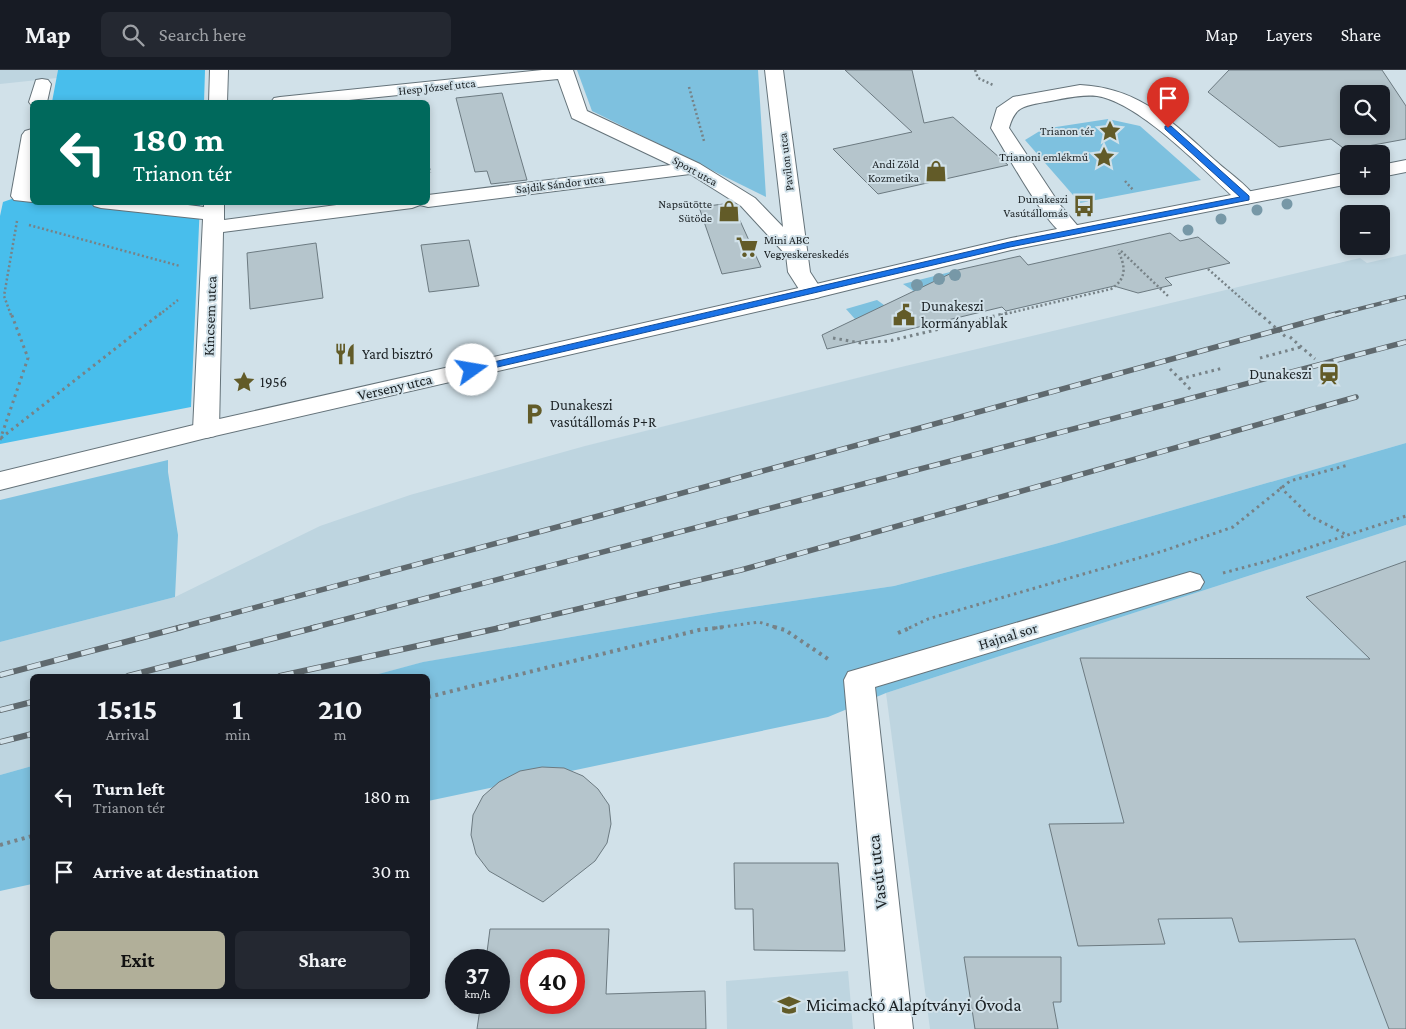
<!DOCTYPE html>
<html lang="en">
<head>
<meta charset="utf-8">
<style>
  body { margin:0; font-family:"Crimson Pro",serif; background:#242831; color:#f1f3f6; height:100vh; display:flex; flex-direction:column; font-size:19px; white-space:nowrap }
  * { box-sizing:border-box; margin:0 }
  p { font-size:16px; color:#9ea1a6 }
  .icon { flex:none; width:28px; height:28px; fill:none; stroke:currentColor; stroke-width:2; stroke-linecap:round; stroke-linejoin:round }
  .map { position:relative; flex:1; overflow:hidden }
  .drawer { position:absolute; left:30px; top:604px; width:400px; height:325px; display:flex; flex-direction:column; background:#171b24; border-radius:8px; box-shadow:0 2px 8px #0003 }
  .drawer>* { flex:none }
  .banner { position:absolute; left:30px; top:30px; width:400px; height:105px; border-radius:8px; box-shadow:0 2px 8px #0003; background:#00695c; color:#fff; overflow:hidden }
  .fabs { position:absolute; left:1340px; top:15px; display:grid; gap:10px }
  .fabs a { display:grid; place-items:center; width:50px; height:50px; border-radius:8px; background:#171b24; box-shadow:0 2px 8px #0003; font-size:25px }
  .speed { position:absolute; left:445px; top:879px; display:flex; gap:10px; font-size:25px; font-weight:700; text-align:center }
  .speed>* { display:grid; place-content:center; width:65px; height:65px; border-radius:50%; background:#171b24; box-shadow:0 2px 8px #0003; line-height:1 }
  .speed small { font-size:12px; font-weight:400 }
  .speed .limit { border:8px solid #d22; background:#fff; color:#111 }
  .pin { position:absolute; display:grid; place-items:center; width:42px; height:42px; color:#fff; margin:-51px -21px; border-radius:50% 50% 50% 0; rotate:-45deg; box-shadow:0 0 5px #0007 }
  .pin .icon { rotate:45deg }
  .me { position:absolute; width:55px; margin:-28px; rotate:77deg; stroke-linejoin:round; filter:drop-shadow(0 0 4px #0008) }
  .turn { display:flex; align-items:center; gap:18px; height:105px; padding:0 20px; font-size:22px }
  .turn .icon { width:65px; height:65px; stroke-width:2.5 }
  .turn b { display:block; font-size:35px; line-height:42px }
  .eta { display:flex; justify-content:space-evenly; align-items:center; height:85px; text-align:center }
  .eta b { font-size:30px; font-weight:700; line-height:35px }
  .button { display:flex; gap:10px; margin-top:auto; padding:10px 20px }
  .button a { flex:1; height:58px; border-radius:8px; background:#b1af99; color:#111; font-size:20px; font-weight:700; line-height:58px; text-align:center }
  .button a+a { background:#242831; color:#f1f3f6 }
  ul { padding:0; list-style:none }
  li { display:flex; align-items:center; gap:15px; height:75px; padding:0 20px }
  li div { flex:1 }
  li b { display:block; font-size:19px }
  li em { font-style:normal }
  header { display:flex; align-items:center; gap:30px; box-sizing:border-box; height:70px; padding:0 25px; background:#171b24; border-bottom:1px solid #363941 }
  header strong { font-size:24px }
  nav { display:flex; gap:28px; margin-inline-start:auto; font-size:18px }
  .search { width:350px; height:45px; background:#242831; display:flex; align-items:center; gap:12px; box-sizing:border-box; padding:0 18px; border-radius:8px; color:#9ea1a6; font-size:19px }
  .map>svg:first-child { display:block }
</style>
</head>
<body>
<header>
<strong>Map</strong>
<div class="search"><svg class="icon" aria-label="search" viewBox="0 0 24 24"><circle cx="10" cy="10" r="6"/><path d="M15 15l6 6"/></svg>Search here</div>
<nav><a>Map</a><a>Layers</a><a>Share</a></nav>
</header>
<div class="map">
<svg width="1406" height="959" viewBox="0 0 1406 959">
  <rect width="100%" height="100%" fill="#d1e1e9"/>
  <g fill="#bed5e0">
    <path d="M0,0H58L57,8L0,14Z"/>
    <path d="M1406,184V373L1055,474L894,516L719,542L424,592L371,606H32V696L0,705V572L175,527L320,456L410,425L585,376L897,298L1360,188L1367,193Z"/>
    <path d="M1406,455V959H930L886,623Z"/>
    <path d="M848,901L853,959H727L726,911Z"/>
  </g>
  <g fill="#7ec1df">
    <path d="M577,0H758L766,127L592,41Z"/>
    <path d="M1108,49L1140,56L1201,110L1080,133L1025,70L1043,59Z"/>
    <path d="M966,198L924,228L903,214Z"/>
    <path d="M877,230L884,235L872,268L846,239Z"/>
    <path d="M1406,373V455L886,623L828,647L428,731V606H371L423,592L719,542L894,516L1055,474Z"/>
    <path d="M168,390V402L178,465L175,527L0,572V430Z"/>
    <path d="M32,696V814L0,821V705Z"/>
  </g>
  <g fill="#48beec">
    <path d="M58,0H205L204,32H52Z"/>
    <path d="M32,122V132L200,133L191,337L0,374V146L3,132Z"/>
  </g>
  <g fill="#b5c5cc" stroke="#6c7a81" fill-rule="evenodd">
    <path d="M845,0H912L924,53L953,47L1008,95L878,124L833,79L912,62Z"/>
    <path d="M1229,0H1382L1406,36V69L1346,80L1331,69L1279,77L1208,22ZM1349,24H1381V56H1349Z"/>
    <path d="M502,23L527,110L491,114L487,101L475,102L456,28Z"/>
    <path d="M732,133L761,197L722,204L699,137Z"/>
    <path d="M1170,163L1180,171L1198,167L1230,193L1165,208L1172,215L1138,223L1114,216L1006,241L1002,237L827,279L822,265L958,200L1020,186L1028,195Z"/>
    <path d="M469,170L479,216L429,222L421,175Z"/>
    <path d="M316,173L323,228L250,239L247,183Z"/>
    <path d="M1406,491V959H1389L1355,869L1239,872L1232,848L1158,849L1165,874L1078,876L1049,754L1124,753L1080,588L1370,589L1306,527Z"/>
    <path d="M542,697L564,698L583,706L598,719L609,735L611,754L607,773L595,791L543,832L489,801L476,784L471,765L473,745L483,726L499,712L520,701Z"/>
    <path d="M734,793H838L845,881L754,880L753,839H735Z"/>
    <path d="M490,859H609L606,924L705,921L706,959H477L481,932H499V890H486ZM531,890H574V932H531Z"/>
    <path d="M964,887H1061V932H1053L1058,959H975Z"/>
  </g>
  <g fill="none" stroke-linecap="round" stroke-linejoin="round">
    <g stroke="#65737a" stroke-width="2">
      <g id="minor">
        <path d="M210,0H228L227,32H209Z"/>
        <path d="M542,0H573L587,41L700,94L755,128L783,157L765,0H783L810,202L823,222L820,227L812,229L804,227L788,202L786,185L741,136L690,104L428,137L420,135L412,138L223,162L219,360L215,366L206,368L197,366L193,360L203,149L101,138L94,136L91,132H164L204,137V132H224V150L359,132H428V125L671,95L572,48L558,9L329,32H271L274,28L280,27Z"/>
        <path d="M42,9L48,10L51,14L47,32H32V36L29,32L36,10Z"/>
        <path d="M1080,15C1141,18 1173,53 1217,92C1229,103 1246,114 1256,128L1253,132L1246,134L1239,132C1205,102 1141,33 1097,26C1080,24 1062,29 1045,32C1024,36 1015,36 1009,58L1060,135L1082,161L1079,165C1074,167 1069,168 1064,165C1043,151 1006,82 991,58L997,38L1013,27Z"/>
        <path d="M32,59V132L14,130L11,126L22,65L25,61Z"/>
        <path d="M1190,502L1200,505L1204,512L1200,519L875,617L913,959H875L844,610L848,602Z"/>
      </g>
    </g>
    <g stroke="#65737a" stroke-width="2">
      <g id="tertiary">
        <path d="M1406,90V102L1381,107V95Z"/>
        <path d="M1349,102V114L1011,180L812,229L206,368L0,420V402L206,352L812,215L1011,168Z"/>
      </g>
    </g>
    <g stroke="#778287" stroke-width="2.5" stroke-dasharray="2 2.5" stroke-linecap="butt">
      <path d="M975,0L978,8L993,15"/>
      <path d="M689,17L704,71"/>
      <path d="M428,94L430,103"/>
      <path d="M1125,111L1134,121"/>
      <path d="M29,155L180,196"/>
      <path d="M1121,181L1168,226"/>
      <path d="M1208,199L1260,245"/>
      <path d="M11,245L4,226L17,151"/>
      <path d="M159,245L178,230"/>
      <path d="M1001,245L1111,219C1128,208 1125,196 1118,180"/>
    </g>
    <g stroke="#778287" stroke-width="3" stroke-dasharray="2.5 4" stroke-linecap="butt">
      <path d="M1259,243L1287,268"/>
      <path d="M1290,267L1315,289"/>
      <path d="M833,268L861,273L889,271L1007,243"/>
      <path d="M1260,288L1301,277"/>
      <path d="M1170,299L1193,322"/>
      <path d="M1180,309L1223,298"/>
      <path d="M1,368L161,243"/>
      <path d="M0,370L28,288L11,243"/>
      <path d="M1280,417L1310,446L1347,465"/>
      <path d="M1223,503L1268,491L1406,446"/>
      <path d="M715,558L759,552L778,558"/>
      <path d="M909,558L928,549L1163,481L1233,457L1290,411L1348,395"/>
    </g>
    <g stroke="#778287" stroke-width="4" stroke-dasharray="3 4.5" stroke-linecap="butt">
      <path d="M774,557L785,560L831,591"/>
      <path d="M898,563L912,557"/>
      <path d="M428,627L699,560L725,557"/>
      <path d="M0,775L32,766"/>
    </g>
    <use href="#minor" fill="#fff" fill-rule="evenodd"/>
    <use href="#tertiary" fill="#fff" fill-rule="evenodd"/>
    <g stroke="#5f696e" stroke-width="4">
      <path id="rail-far2" d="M1335,245L1406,227"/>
    </g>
    <g stroke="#5f696e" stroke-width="5.5">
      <g id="rail-far1">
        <path d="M178,558L591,448L1340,243"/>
        <path d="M312,558L1406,272"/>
        <path d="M498,558L741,500L1356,327"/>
      </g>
    </g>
    <g stroke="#5f696e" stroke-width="6">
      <g id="rail">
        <path d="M0,605L182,557"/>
        <path d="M128,606L317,557"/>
        <path d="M280,606L504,557"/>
        <path d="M0,640L32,632"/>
        <path d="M0,672L32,664"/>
      </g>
    </g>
    <use href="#rail-far2" stroke="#d1e1e9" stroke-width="2.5" stroke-dasharray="8" stroke-linecap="butt"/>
    <use href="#rail-far1" stroke="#d1e1e9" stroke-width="4" stroke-dasharray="11" stroke-linecap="butt"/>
    <use href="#rail" stroke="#d1e1e9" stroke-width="4.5" stroke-dasharray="14" stroke-linecap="butt"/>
  </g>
  <g fill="#7798a7">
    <circle cx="1287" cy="134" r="5.5"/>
    <circle cx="1257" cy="140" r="5.5"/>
    <circle cx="1221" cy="149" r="5.5"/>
    <circle cx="1188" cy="160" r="5.5"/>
    <circle cx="955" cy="205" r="6"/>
    <circle cx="939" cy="209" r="6"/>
    <circle cx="917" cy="215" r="6"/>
  </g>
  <path fill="#1a73e8" stroke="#114b97" d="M1165,56H1171L1249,126V130L1010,177L472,303L467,300L472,297L1010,172L1240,127L1165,59Z"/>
  <defs>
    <g id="sight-bare" transform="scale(1.725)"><path d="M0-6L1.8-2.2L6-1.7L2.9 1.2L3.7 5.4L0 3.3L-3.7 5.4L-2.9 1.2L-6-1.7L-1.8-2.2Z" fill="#625b28" stroke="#d1e1e9" stroke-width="2.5" paint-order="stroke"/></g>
    <g id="shop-bare" transform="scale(1.725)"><path d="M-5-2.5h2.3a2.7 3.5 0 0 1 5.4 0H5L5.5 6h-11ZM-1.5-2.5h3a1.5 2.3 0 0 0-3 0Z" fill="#625b28" stroke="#d1e1e9" stroke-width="2.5" paint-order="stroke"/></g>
    <g id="bus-bare" transform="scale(1.725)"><path d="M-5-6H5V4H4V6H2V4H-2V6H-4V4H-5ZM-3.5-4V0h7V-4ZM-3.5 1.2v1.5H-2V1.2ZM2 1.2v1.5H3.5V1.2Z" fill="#625b28" stroke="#d1e1e9" stroke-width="2.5" paint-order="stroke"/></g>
    <g id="supermarket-bare" transform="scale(1.725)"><path d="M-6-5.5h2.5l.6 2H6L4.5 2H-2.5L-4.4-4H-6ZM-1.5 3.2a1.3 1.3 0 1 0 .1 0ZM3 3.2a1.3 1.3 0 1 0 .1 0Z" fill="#625b28" stroke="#d1e1e9" stroke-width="2.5" paint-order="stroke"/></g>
    <g id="civic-bare" transform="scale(1.725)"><path d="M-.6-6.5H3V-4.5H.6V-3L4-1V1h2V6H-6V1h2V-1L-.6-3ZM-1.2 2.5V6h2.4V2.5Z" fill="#625b28" stroke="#d1e1e9" stroke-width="2.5" paint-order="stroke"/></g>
    <g id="restaurant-bare" transform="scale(1.725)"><path d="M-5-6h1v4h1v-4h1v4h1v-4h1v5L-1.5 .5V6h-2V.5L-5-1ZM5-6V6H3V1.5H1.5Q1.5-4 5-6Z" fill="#625b28" stroke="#d1e1e9" stroke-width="2.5" paint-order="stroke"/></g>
    <g id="station-bare" transform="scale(1.725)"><path d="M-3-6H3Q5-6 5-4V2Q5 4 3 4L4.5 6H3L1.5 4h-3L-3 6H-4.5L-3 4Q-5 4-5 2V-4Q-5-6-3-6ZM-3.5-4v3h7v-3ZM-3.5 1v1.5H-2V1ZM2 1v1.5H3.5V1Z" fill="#625b28" stroke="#d1e1e9" stroke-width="2.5" paint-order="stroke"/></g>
    <g id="parking-bare" transform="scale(1.725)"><path d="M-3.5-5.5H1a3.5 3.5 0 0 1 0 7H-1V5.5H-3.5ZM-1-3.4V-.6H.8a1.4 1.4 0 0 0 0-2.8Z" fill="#625b28" stroke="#d1e1e9" stroke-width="2.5" paint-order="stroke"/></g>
    <g id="school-bare" transform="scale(1.725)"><path d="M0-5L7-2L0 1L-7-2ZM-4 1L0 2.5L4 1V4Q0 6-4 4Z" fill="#625b28" stroke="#d1e1e9" stroke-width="2.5" paint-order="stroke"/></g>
  </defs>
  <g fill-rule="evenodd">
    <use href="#sight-bare" x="1110" y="61"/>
    <use href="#sight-bare" x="1104" y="87"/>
    <use href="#shop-bare" x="936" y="101"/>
    <use href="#bus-bare" x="1084" y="136"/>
    <use href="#shop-bare" x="729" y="141"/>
    <use href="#supermarket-bare" x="747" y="177"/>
    <use href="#civic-bare" x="904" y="245"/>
    <use href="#restaurant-bare" x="345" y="284"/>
    <use href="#station-bare" x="1329" y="304"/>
    <use href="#sight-bare" x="244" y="312"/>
    <use href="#parking-bare" x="534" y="344"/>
    <use href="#school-bare" x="789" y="935"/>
  </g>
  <g text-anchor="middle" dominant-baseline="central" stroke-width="4" stroke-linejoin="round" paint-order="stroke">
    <g font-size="12" fill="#1b2124" stroke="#d1e1e9">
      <text transform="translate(437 17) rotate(-6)">Hesp József utca</text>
      <text transform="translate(786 92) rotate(-97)">Pavilon utca</text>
      <text transform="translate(695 101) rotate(29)">Sport utca</text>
      <text transform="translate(560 114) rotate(-7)">Sajdik Sándor utca</text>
    </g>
    <g font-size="12" fill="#1b2124" stroke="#d1e1e9" text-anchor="end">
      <text x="1094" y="61">Trianon tér</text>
      <text x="1088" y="87">Trianoni emlékmű</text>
      <text x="919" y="94">Andi Zöld<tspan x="919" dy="14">Kozmetika</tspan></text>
      <text x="1068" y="129">Dunakeszi<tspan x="1068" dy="14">Vasútállomás</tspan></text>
      <text x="712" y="134">Napsütötte<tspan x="712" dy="14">Sütöde</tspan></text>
      <text x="764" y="170" text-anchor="start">Mini ABC<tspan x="764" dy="14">Vegyeskereskedés</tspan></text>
    </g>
    <g font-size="15" fill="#1b2124" stroke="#d1e1e9" text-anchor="start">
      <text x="921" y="236">Dunakeszi<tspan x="921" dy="17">kormányablak</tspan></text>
      <text x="362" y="284">Yard bisztró</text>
      <text x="1312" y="304" text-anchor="end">Dunakeszi</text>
      <text x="260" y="312">1956</text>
      <text x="550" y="335">Dunakeszi<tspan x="550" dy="17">vasútállomás P+R</tspan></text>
    </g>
    <g font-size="15" fill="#1b2124" stroke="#d1e1e9">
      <text transform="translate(210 246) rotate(-88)">Kincsem utca</text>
      <text transform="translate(395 317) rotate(-13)">Verseny utca</text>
      <text transform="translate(1008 566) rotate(-17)">Hajnal sor</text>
    </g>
    <g font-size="18" fill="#1b2124" stroke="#d1e1e9">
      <text transform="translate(877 802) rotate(-96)">Vasút utca</text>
    </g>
    <g font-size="18" fill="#1b2124" stroke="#d1e1e9" text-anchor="start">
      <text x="806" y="935">Micimackó Alapítványi Óvoda</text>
    </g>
  </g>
</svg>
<div class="fabs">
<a><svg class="icon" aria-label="search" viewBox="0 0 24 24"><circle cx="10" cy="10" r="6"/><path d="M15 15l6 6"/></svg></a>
<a>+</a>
<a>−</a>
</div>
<div class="speed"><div>37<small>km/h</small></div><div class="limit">40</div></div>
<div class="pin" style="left:1168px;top:58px;background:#d93025"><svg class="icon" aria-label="arrive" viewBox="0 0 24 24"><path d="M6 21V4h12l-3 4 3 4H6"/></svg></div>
<svg class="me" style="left:472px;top:300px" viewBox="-20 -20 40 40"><circle r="19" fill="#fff"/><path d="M0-13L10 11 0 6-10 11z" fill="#1a73e8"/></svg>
<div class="banner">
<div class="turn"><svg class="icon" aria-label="left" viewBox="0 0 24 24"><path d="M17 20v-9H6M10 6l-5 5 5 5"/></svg><div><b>180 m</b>Trianon tér</div></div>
</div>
<section class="drawer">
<div class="eta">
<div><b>15:15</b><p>Arrival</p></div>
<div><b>1</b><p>min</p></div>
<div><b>210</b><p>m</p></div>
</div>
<ul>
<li><svg class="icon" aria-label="left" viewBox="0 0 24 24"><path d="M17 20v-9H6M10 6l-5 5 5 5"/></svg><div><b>Turn left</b><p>Trianon tér</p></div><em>180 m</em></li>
<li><svg class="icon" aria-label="arrive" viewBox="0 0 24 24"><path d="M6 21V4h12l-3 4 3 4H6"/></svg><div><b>Arrive at destination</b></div><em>30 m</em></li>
</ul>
<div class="button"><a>Exit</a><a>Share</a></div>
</section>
</div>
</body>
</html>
